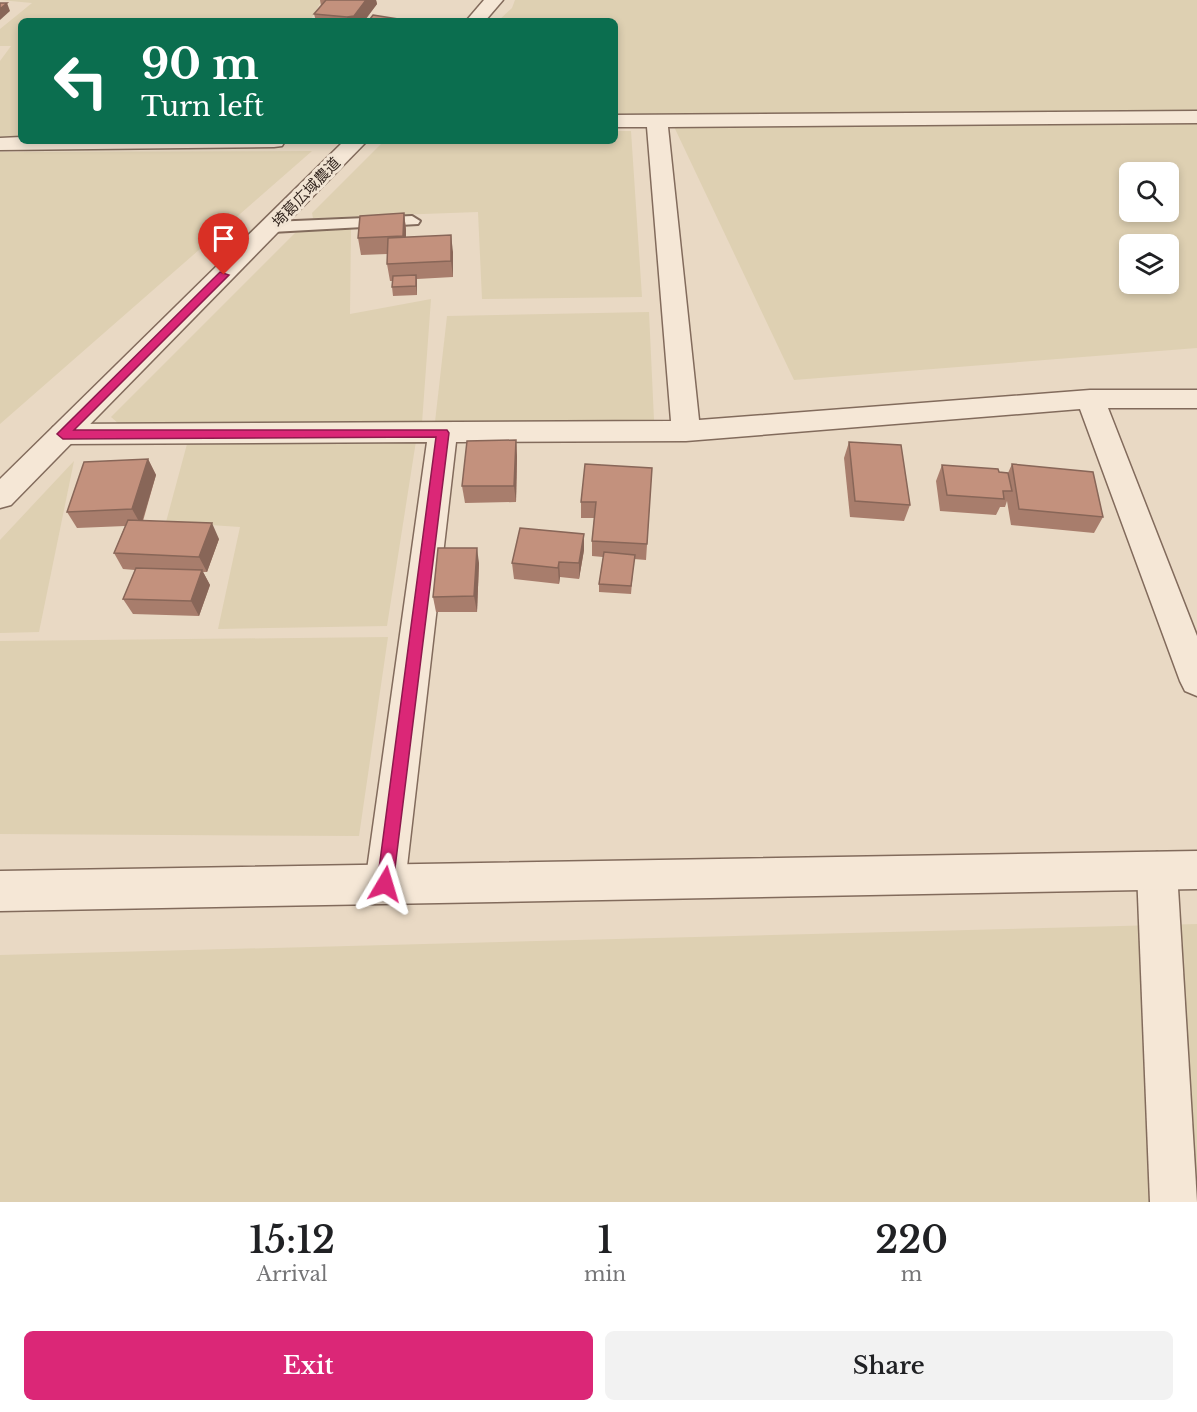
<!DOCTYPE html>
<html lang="en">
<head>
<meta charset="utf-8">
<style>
  body { margin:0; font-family:"Libre Baskerville","Noto Sans JP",serif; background:#f2f2f2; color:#202124; height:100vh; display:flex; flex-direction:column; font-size:22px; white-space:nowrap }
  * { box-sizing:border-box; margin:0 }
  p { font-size:20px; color:#757577 }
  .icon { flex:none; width:33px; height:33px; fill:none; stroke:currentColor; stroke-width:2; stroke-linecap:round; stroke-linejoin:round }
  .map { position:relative; height:1202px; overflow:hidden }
  .sheet { display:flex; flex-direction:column; background:#fff; flex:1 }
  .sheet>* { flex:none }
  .top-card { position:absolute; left:18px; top:18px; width:600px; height:126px; border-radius:9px; box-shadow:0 3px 9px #0003; background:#0b6e4f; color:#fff; overflow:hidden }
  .fabs { position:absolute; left:1119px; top:162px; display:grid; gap:12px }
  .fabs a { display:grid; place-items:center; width:60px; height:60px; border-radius:9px; background:#fff; box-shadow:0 3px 9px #0003; font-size:30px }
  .pin { position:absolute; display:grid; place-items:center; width:51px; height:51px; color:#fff; margin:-62px -26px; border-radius:50% 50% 50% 0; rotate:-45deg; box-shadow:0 0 6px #0007 }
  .pin .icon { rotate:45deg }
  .me { position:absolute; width:66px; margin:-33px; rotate:7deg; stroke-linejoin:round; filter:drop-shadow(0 0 4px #0008) }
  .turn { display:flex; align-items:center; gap:21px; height:126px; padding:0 24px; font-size:27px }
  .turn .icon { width:78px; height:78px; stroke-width:2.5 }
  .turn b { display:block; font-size:42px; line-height:51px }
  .eta { display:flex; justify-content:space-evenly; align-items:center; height:102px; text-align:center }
  .eta b { font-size:36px; font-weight:600; line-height:42px }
  .action { display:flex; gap:12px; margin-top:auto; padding:12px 24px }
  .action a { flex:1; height:69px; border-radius:9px; background:#db2777; color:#fff; font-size:24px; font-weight:600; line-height:69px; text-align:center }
  .action a+a { background:#f2f2f2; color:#202124 }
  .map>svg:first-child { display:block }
</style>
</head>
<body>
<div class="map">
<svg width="1197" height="1202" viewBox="0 0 1197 1202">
  <rect width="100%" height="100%" fill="#e9d9c4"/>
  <g fill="#ded0b2" fill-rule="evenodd">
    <path d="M0,0H322L310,21H21V136L0,137V61L11,46H0V29L32,3Z"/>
    <path d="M515,0H1197V348L794,380L668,114H615V21H498L512,8ZM1130,172H1168V212H1130ZM1130,244H1168V284H1130Z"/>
    <path d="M615,131H631L642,297L482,299L478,212L313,218L312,213L384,141H615Z"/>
    <path d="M312,151L0,424V152Z"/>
    <path d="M351,228L350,314L431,299L422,423L119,424L111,417L296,232Z"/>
    <path d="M649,312L654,420L435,422L447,316Z"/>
    <path d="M416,441L387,626L218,629L240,527L166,522L187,444Z"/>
    <path d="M74,461L39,632L0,633V540Z"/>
    <path d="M388,637L359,836L0,834V641Z"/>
    <path d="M1197,924V1202H0V955Z"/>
  </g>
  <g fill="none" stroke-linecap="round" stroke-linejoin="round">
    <g stroke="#826b5c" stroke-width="4">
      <path id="service" d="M412,216L420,221L418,224L272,232L264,227L272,222Z"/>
    </g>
    <g stroke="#826b5c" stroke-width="3">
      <g id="minor">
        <path d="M1197,111V123L668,127L699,420L1090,390H1197V408H1108L1197,636V696L1185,691L1180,681L1080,409L686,441L456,442L405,884L399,898L385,903L371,898L365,884L427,442L63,444L53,441L49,434L53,427L63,424L671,421L647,127H615V115Z"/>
        <path d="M21,137V141H285L282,146L274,147L0,150V138Z"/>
        <path d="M1157,852L1171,857L1177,871L1197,1202H1150L1137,871L1143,857Z"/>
      </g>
    </g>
    <g stroke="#826b5c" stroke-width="3">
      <g id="tertiary">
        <path d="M484,0H503L485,21H466Z"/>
        <path d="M344,141H367L11,505L0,508V479Z"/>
        <path d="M1197,851V889L0,911V871Z"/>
      </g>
    </g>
    <use href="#service" fill="#f5e7d6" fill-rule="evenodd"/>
    <use href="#minor" fill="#f5e7d6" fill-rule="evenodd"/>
    <use href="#tertiary" fill="#f5e7d6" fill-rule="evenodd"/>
  </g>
  <g fill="#a87d6c">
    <path d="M320,0H376L377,4L366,19L411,21H316L314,14L321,6Z"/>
    <path d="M404,213L406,230V238L453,252V277L417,279V295L393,296L392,287V281H390L387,264V254L361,255L358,238Z"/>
    <path d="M516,440L517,457L516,502L465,503L462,486Z"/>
    <path d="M849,442L910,505L904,521L850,517L844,458Z"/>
    <path d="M148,459L156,475L143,521L219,539L207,572H203L210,585L199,616L133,614L123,599L135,570L123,569L114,553L125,526L77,528L67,512Z"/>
    <path d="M1012,464L1103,517L1094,533L1011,525L1007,501L1005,507H1000L996,515L940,511L936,481L942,465L1008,473Z"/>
    <path d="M652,468L646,560L634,559L631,594L599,592V584L603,557L592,556V541L594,518H581V502Z"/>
    <path d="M584,534V550L579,579L560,577L559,584L514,579L512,563Z"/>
    <path d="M479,563L477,612H436L433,597Z"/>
  </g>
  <g fill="#886658">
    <path d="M366,0H376L377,4L364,21H347V17Z"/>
    <path d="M7,3L10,11L0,20V9Z"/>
    <path d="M404,213L406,230V253L403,236Z"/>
    <path d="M451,235L453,252V277L451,261Z"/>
    <path d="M416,275L417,283V295L416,286Z"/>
    <path d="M516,440L517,457L516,502L514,486Z"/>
    <path d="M148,459L156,475L141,525L132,509Z"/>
    <path d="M212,523L219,539L207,572L199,557Z"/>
    <path d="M584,534V550L579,579V563Z"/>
    <path d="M477,548L479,563L477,612L474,596Z"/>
    <path d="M559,562L560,577L559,584L558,568Z"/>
    <path d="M202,570L210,585L199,616L191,601Z"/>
  </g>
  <g fill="#c3917d" stroke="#886658" stroke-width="1.5">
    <path d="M326,0H366L354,16L347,17L314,14Z"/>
    <path d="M0,3H7L0,9Z"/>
    <path d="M373,15L411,21H360L362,18L370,19Z"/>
    <path d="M404,213L403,236L358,238L360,216Z"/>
    <path d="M451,235V261L387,264L388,238Z"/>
    <path d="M416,275V286L392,287L393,276Z"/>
    <path d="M516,440L514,486H462L467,441Z"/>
    <path d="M849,442L901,445L910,505L855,501Z"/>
    <path d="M148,459L132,509L67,512L84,462Z"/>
    <path d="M585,464L652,468L647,544L592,541L596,502H581Z"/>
    <path d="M1012,464L1093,472L1103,517L1019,509Z"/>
    <path d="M942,465L998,469L999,472L1008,473L1012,491H1003L1004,499L947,495Z"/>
    <path d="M128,520L212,523L199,557L114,553Z"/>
    <path d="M520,528L584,534L579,563L559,562L558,568L512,563Z"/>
    <path d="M438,548H477L474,596L433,597Z"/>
    <path d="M604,552L635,555L631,586L599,584Z"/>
    <path d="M136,568L202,570L191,601L123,599Z"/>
  </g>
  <path fill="#db2777" stroke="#8e194d" stroke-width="1.5" d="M220,272L229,275L74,430H447L449,433L393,884L391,890L385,892L379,890L377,884L436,437L63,439L57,434Z"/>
  <g text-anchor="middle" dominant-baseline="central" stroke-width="6" stroke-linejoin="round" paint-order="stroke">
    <g font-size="15" fill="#33261f" stroke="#f1e4d3">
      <text transform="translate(306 192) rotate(-46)">埼葛広域農道</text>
    </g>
  </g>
</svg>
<div class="fabs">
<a><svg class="icon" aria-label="search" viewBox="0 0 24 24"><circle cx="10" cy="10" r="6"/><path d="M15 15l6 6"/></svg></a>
<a><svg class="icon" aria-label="layers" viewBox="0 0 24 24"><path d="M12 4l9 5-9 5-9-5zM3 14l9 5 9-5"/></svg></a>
</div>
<div class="pin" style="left:224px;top:275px;background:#d93025"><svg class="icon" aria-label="arrive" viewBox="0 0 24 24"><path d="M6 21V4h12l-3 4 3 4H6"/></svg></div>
<svg class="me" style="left:385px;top:884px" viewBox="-20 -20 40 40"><path d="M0-17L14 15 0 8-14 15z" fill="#db2777" stroke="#fff" stroke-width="4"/></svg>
<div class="top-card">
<div class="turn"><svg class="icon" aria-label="left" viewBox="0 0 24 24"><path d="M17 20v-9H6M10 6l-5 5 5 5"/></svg><div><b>90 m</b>Turn left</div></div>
</div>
</div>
<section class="sheet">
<div class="eta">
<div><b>15:12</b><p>Arrival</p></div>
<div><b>1</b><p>min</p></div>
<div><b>220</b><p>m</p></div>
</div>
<div class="action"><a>Exit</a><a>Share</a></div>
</section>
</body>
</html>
